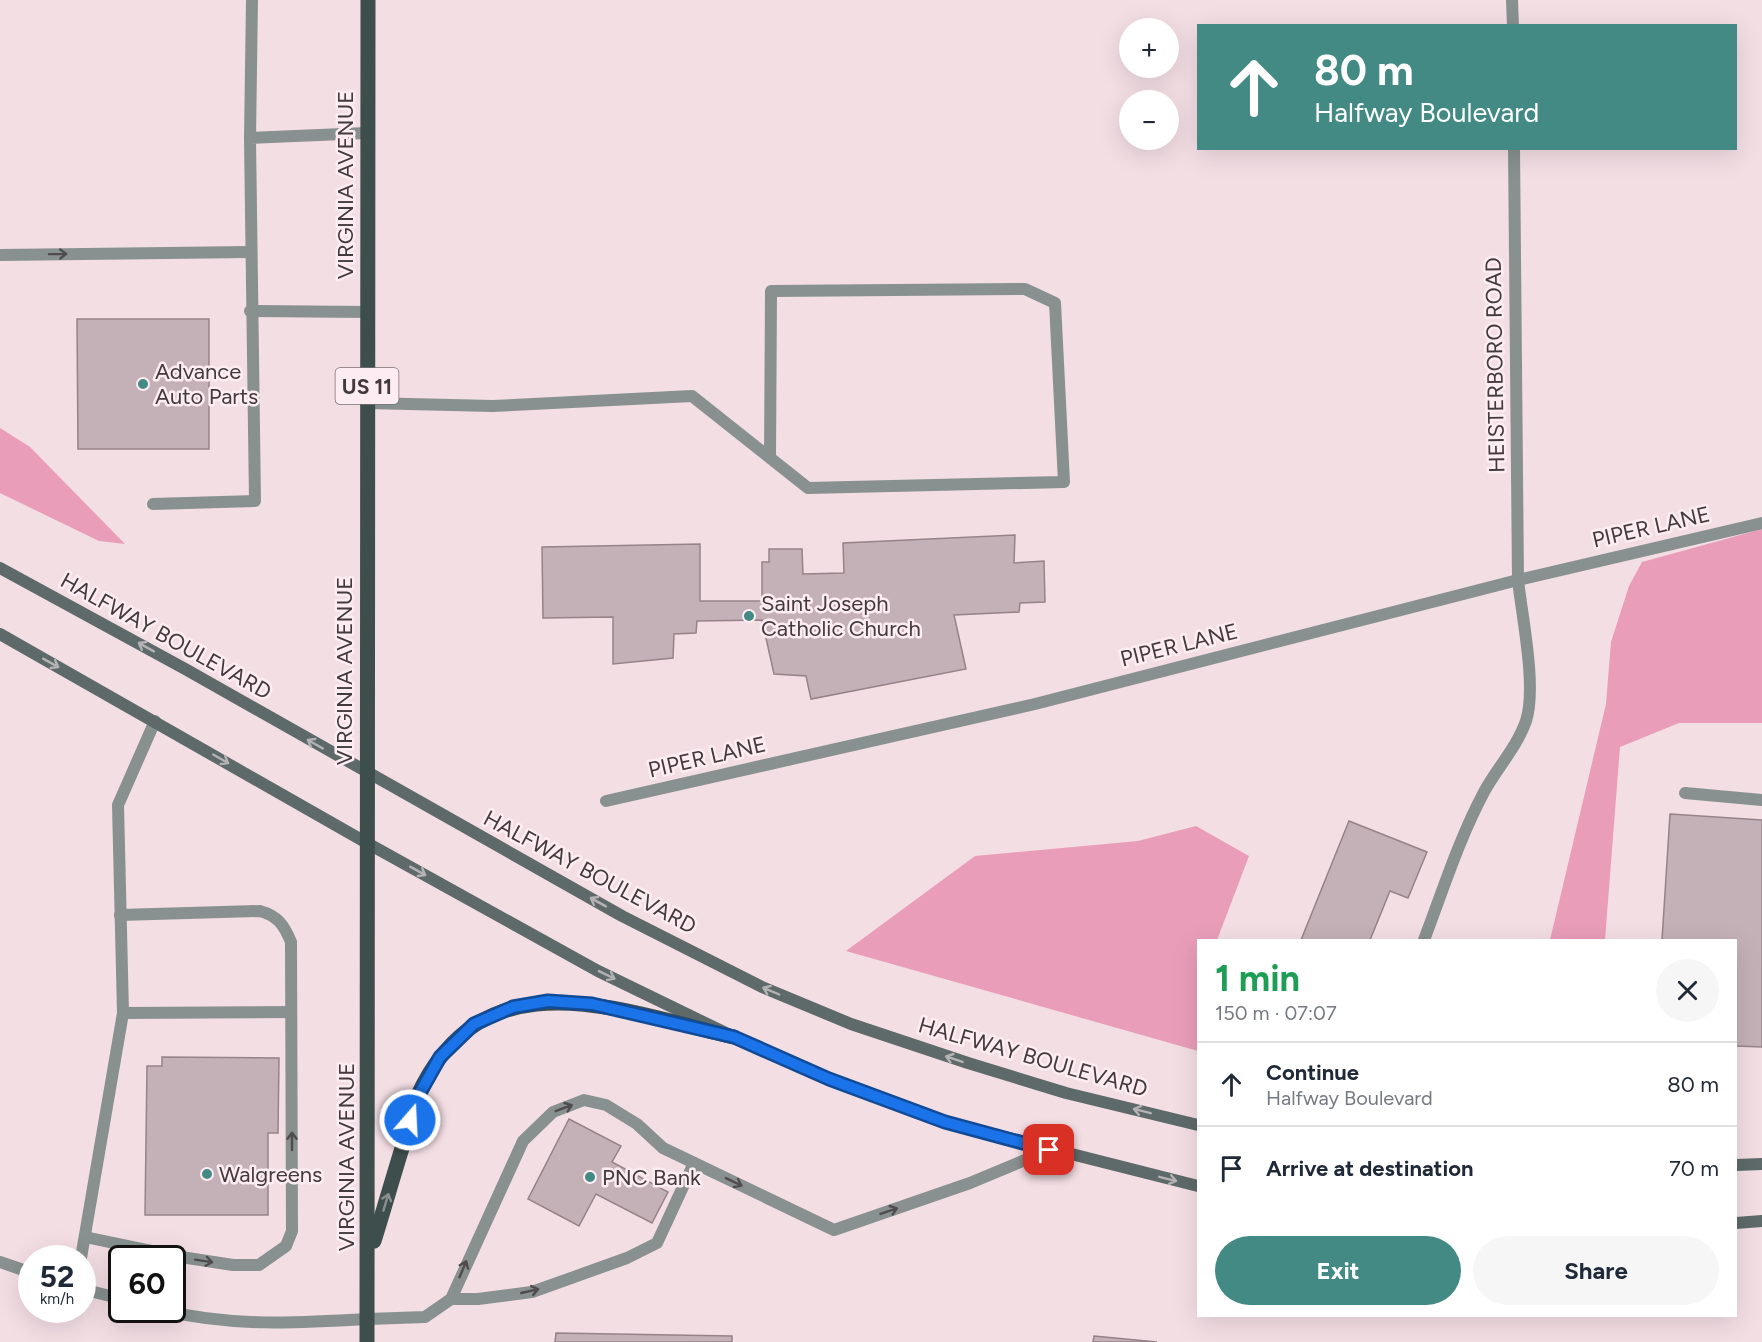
<!DOCTYPE html>
<html lang="en">
<head>
<meta charset="utf-8">
<style>
  body { margin:0; font-family:Figtree,sans-serif; background:#f6f6f7; color:#1f2937; height:100vh; display:flex; flex-direction:column; font-size:22px; white-space:nowrap }
  * { box-sizing:border-box; margin:0 }
  p { font-size:20px; color:#747a83 }
  .icon { flex:none; width:33px; height:33px; fill:none; stroke:currentColor; stroke-width:2; stroke-linecap:round; stroke-linejoin:round }
  .map { position:relative; flex:1; overflow:hidden }
  .sheet { position:absolute; left:1197px; top:939px; width:540px; height:378px; display:flex; flex-direction:column; background:#fff; border-radius:0px; box-shadow:0 6px 24px #0002 }
  .sheet>* { flex:none }
  .top-card { position:absolute; left:1197px; top:24px; width:540px; height:126px; border-radius:0px; box-shadow:0 6px 24px #0002; background:#438a84; color:#fff; overflow:hidden }
  .tools { position:absolute; left:1119px; top:18px; display:grid; gap:12px }
  .tools a { display:grid; place-items:center; width:60px; height:60px; border-radius:50%; background:#fff; box-shadow:0 6px 24px #0002; font-size:30px }
  .speed { position:absolute; left:18px; top:1245px; display:flex; gap:12px; font-size:30px; font-weight:700; text-align:center }
  .speed>* { display:grid; place-content:center; width:78px; height:78px; border-radius:50%; background:#fff; box-shadow:0 6px 24px #0002; line-height:1 }
  .speed small { font-size:15px; font-weight:400 }
  .speed .limit { border:3px solid #111; border-radius:9px; background:#fff; color:#111 }
  .pin { position:absolute; display:grid; place-items:center; width:51px; height:51px; color:#fff; margin:-26px; border-radius:12px; box-shadow:0 3px 9px #0006 }
  .me { position:absolute; width:66px; margin:-33px; rotate:19deg; stroke-linejoin:round; filter:drop-shadow(0 0 4px #0008) }
  .turn { display:flex; align-items:center; gap:21px; height:126px; padding:0 18px; font-size:27px }
  .turn .icon { width:78px; height:78px; stroke-width:2.5 }
  .turn b { display:block; font-size:42px; line-height:51px }
  .round { display:grid; place-items:center; flex:none; width:63px; height:63px; border-radius:32px; background:#f6f6f7 }
  .headline { display:flex; align-items:center; justify-content:space-between; height:102px; padding:0 18px }
  h1 { font-size:36px; font-weight:700; line-height:45px; color:#1e9e55 }
  .primary-button { display:flex; gap:12px; margin-top:auto; padding:12px 18px }
  .primary-button a { flex:1; height:69px; border-radius:36px; background:#438a84; color:#fff; font-size:24px; font-weight:700; line-height:69px; text-align:center }
  .primary-button a+a { background:#f6f6f7; color:#1f2937 }
  ul { padding:0; list-style:none }
  li { display:flex; align-items:center; gap:18px; height:84px; padding:0 18px; border-top:2px solid #e0e1e3 }
  li div { flex:1 }
  li b { display:block; font-size:22px }
  li em { font-style:normal }
  .map>svg:first-child { display:block }
</style>
</head>
<body>
<div class="map">
<svg width="1762" height="1342" viewBox="0 0 1762 1342">
  <rect width="100%" height="100%" fill="#f3dee4"/>
  <g fill="#e99db8">
    <path d="M0,428L30,447L125,544L99,541L0,493Z"/>
    <path d="M1762,529V723H1679L1620,747L1605,940H1550L1606,704L1611,642L1629,586L1642,562Z"/>
    <path d="M1196,826L1249,856L1217,940H1198V1051L846,951L975,856L1138,841Z"/>
  </g>
  <g fill="#c4b1b7" stroke="#968389" stroke-width="1.5">
    <path d="M77,319H209V449H78Z"/>
    <path d="M1015,535L1014,563L1044,561L1045,602L1020,603L1019,612L954,615L966,669L811,699L806,676L774,674L762,620L697,621L696,633L674,634L673,658L613,664V617L543,618L542,547L700,544V601H762V562H769V549H802L803,574L844,573L843,543Z"/>
    <path d="M1670,814L1762,820V1047L1736,1046V940H1662Z"/>
    <path d="M1349,821L1427,852L1408,898L1390,891L1370,940H1301Z"/>
    <path d="M162,1057L279,1058L278,1133H268V1215H145L147,1066H162Z"/>
    <path d="M569,1119L621,1146L612,1162L668,1192L652,1223L596,1194L579,1226L528,1199Z"/>
    <path d="M556,1333L732,1336V1342H555Z"/>
    <path d="M1094,1336L1157,1342H1093Z"/>
  </g>
  <g fill="none" stroke-linecap="round" stroke-linejoin="round">
    <g stroke="#889190" stroke-width="12">
      <path d="M250,138L252,0"/>
      <path d="M0,255L250,252"/>
      <path d="M250,311L367,312"/>
      <path d="M366,403L493,406L692,396L808,488L1064,482L1055,303L1025,289L771,291L770,458"/>
      <path d="M153,504L255,501L250,138L367,133"/>
      <path d="M1685,793L1762,800"/>
      <path d="M1424,940C1443,890 1459,839 1484,792C1497,768 1517,747 1526,721C1537,687 1522,617 1518,580"/>
      <path d="M123,1013L291,1012"/>
      <path d="M85,1237L181,1257L233,1265H259L286,1246L292,1231L291,942C284,925 278,916 260,911L120,915"/>
      <path d="M81,1258L123,1013L118,805L155,721"/>
      <path d="M451,1299H478L532,1292L627,1258L657,1243L694,1163"/>
      <path d="M368,1319L425,1317L451,1299L523,1141L553,1112L584,1100L606,1105L637,1124L663,1148L834,1230L970,1183L1049,1150"/>
    </g>
    <g stroke="#889190" stroke-width="12">
      <path d="M1512,0L1513,26"/>
      <path d="M1514,148L1518,580"/>
      <path d="M606,801L1035,704L1518,580L1762,523"/>
      <path d="M0,1262L32,1273"/>
      <path d="M82,1289L122,1299"/>
      <path d="M163,1310C230,1327 299,1323 368,1319"/>
    </g>
    <g stroke="#5d6a69" stroke-width="12">
      <path d="M0,568L187,670L622,916L762,987L851,1024L968,1063L1066,1093L1198,1125"/>
      <path d="M0,634L367,843L598,971L734,1037L829,1079L945,1122L1198,1186"/>
      <path d="M1736,1165L1762,1164"/>
      <path d="M1736,1223L1762,1221"/>
    </g>
    <g stroke="#3e4e4d" stroke-width="15">
      <path d="M374,1241C384,1209 393,1177 403,1145C408,1129 411,1112 417,1097C482,953 618,1010 734,1037"/>
      <path d="M367,1342L368,0"/>
    </g>
  </g>
  <defs><path id="oneway-shaft" d="M-6 0H5M1.5-3L5.5 0L1.5 3" fill="none" stroke-width="1.6" stroke-linecap="round" stroke-linejoin="round" transform="scale(1.5)"/></defs>
  <g stroke="#504b4d">
    <use href="#oneway-shaft" transform="translate(58 254) rotate(-1)"/>
    <use href="#oneway-shaft" transform="translate(564 1108) rotate(-21)"/>
    <use href="#oneway-shaft" transform="translate(292 1141) rotate(-90)"/>
    <use href="#oneway-shaft" transform="translate(734 1182) rotate(26)"/>
    <use href="#oneway-shaft" transform="translate(889 1211) rotate(-19)"/>
    <use href="#oneway-shaft" transform="translate(204 1261) rotate(9)"/>
    <use href="#oneway-shaft" transform="translate(463 1269) rotate(-67)"/>
    <use href="#oneway-shaft" transform="translate(530 1291) rotate(-13)"/>
  </g>
  <g stroke="#b5b2b4">
    <use href="#oneway-shaft" transform="translate(146 647) rotate(-151)"/>
    <use href="#oneway-shaft" transform="translate(51 663) rotate(29)"/>
    <use href="#oneway-shaft" transform="translate(315 744) rotate(-150)"/>
    <use href="#oneway-shaft" transform="translate(221 759) rotate(30)"/>
    <use href="#oneway-shaft" transform="translate(418 871) rotate(29)"/>
    <use href="#oneway-shaft" transform="translate(598 902) rotate(-151)"/>
    <use href="#oneway-shaft" transform="translate(607 975) rotate(26)"/>
    <use href="#oneway-shaft" transform="translate(771 991) rotate(-157)"/>
    <use href="#oneway-shaft" transform="translate(954 1059) rotate(-161)"/>
    <use href="#oneway-shaft" transform="translate(1142 1111) rotate(-166)"/>
    <use href="#oneway-shaft" transform="translate(1168 1179) rotate(14)"/>
  </g>
  <use stroke="#8a8e8f" href="#oneway-shaft" transform="translate(386 1202) rotate(-73)"/>
  <g fill="none" stroke-linecap="round" stroke-linejoin="round">
    <g stroke="#114b97" stroke-width="15">
      <path id="route" d="M410,1120L417,1098L440,1057L474,1024L513,1007L548,1001L592,1004L734,1037L829,1079L945,1122L1049,1150"/>
    </g>
    <use href="#route" stroke="#1a73e8" stroke-width="10"/>
  </g>
  <g fill="#438a84" stroke="#fdedf2" stroke-width="2">
    <circle cx="143" cy="384" r="6"/>
    <circle cx="749" cy="616" r="6"/>
    <circle cx="207" cy="1174" r="6"/>
    <circle cx="590" cy="1177" r="6"/>
  </g>
  <g text-anchor="middle" dominant-baseline="central" stroke-width="5" stroke-linejoin="round" paint-order="stroke">
    <rect fill="#fdedf2" stroke="#7a7073" stroke-width="1.5" x="335.5" y="368" width="63" height="36" rx="4.5"/>
    <g font-size="21" font-weight="bold" fill="#423a3c">
      <text x="367" y="386">US 11</text>
    </g>
    <g font-size="22" fill="#423a3c" stroke="#fdedf2">
      <text transform="translate(345 185) rotate(-90)">VIRGINIA AVENUE</text>
      <text transform="translate(1495 365) rotate(-91)">HEISTERBORO ROAD</text>
      <text transform="translate(1651 527) rotate(-13)">PIPER LANE</text>
      <text transform="translate(166 636) rotate(29)">HALFWAY BOULEVARD</text>
      <text transform="translate(1179 645) rotate(-14)">PIPER LANE</text>
      <text transform="translate(344 671) rotate(-90)">VIRGINIA AVENUE</text>
      <text transform="translate(707 757) rotate(-13)">PIPER LANE</text>
      <text transform="translate(590 872) rotate(28)">HALFWAY BOULEVARD</text>
      <text transform="translate(1033 1057) rotate(16)">HALFWAY BOULEVARD</text>
      <text transform="translate(346 1157) rotate(-90)">VIRGINIA AVENUE</text>
    </g>
    <g font-size="22" fill="#423a3c" stroke="#fdedf2" text-anchor="start">
      <text x="155" y="371">Advance<tspan x="155" dy="25">Auto Parts</tspan></text>
      <text x="761" y="603">Saint Joseph<tspan x="761" dy="25">Catholic Church</tspan></text>
      <text x="219" y="1174">Walgreens</text>
      <text x="602" y="1177">PNC Bank</text>
    </g>
  </g>
</svg>
<div class="tools">
<a>+</a>
<a>−</a>
</div>
<div class="speed"><div>52<small>km/h</small></div><div class="limit">60</div></div>
<div class="pin" style="left:1049px;top:1150px;background:#d93025"><svg class="icon" aria-label="arrive" viewBox="0 0 24 24"><path d="M6 21V4h12l-3 4 3 4H6"/></svg></div>
<svg class="me" style="left:410px;top:1120px" viewBox="-20 -20 40 40"><circle r="17" fill="#1a73e8" stroke="#fff" stroke-width="3"/><path d="M0-11L8 9 0 5-8 9z" fill="#fff"/></svg>
<div class="top-card">
<div class="turn"><svg class="icon" aria-label="ahead" viewBox="0 0 24 24"><path d="M12 20V5M6 11l6-6 6 6"/></svg><div><b>80 m</b>Halfway Boulevard</div></div>
</div>
<section class="sheet">
<div class="headline"><div><h1>1 min</h1><p>150 m · 07:07</p></div><a class="round"><svg class="icon" aria-label="close" viewBox="0 0 24 24"><path d="M6 6l12 12M18 6L6 18"/></svg></a></div>
<ul>
<li><svg class="icon" aria-label="ahead" viewBox="0 0 24 24"><path d="M12 20V5M6 11l6-6 6 6"/></svg><div><b>Continue</b><p>Halfway Boulevard</p></div><em>80 m</em></li>
<li><svg class="icon" aria-label="arrive" viewBox="0 0 24 24"><path d="M6 21V4h12l-3 4 3 4H6"/></svg><div><b>Arrive at destination</b></div><em>70 m</em></li>
</ul>
<div class="primary-button"><a>Exit</a><a>Share</a></div>
</section>
</div>
</body>
</html>
